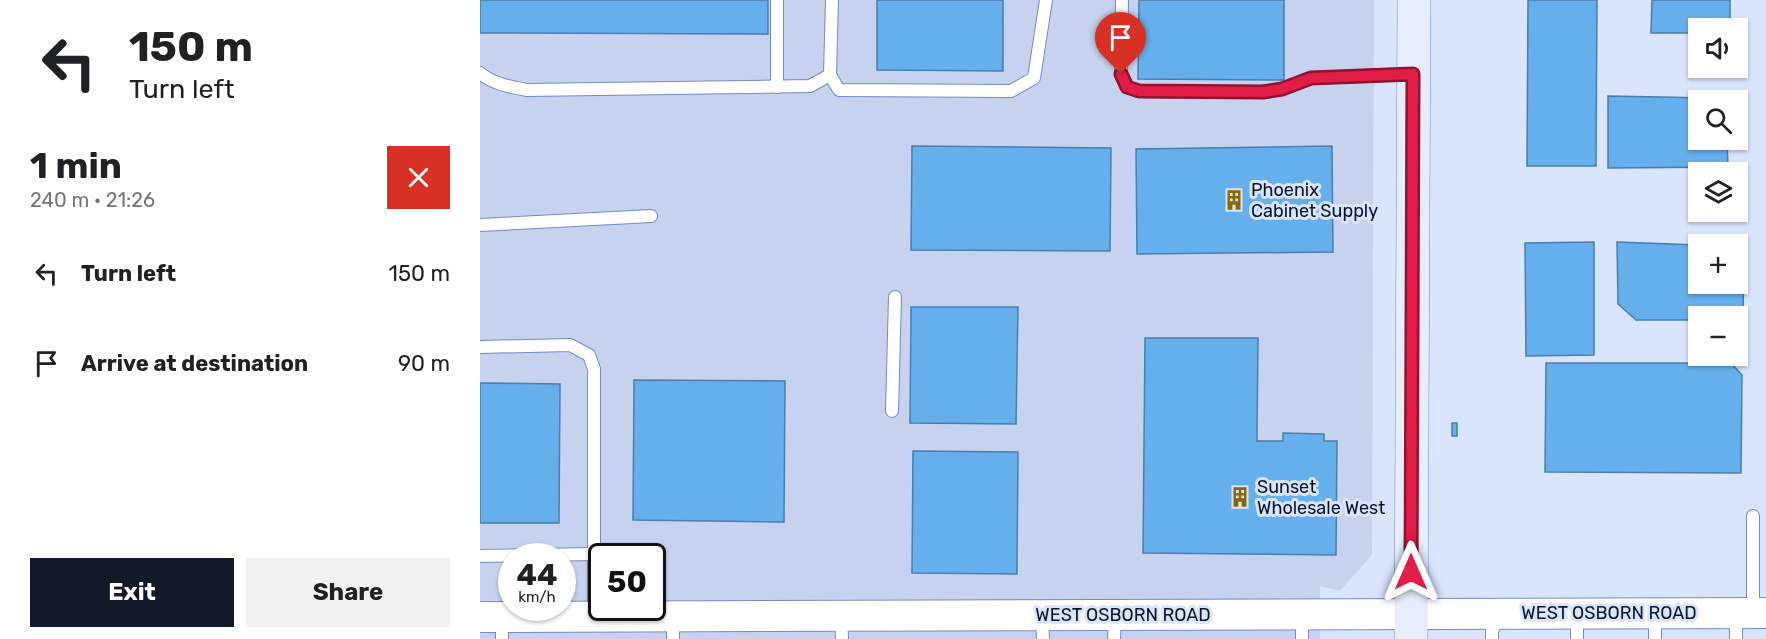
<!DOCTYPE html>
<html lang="en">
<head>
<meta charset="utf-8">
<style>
  body { margin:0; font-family:Rubik,sans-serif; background:#f2f2f2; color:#202124; height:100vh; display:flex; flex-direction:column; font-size:22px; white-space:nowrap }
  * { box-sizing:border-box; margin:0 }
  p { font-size:20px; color:#757577 }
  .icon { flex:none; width:33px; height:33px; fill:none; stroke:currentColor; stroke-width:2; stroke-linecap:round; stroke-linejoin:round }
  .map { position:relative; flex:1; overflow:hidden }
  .side { display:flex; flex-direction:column; background:#fff; width:480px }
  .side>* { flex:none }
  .banner { background:#fff; color:#202124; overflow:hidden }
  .buttons { position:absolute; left:1208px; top:18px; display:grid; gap:12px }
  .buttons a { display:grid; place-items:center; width:60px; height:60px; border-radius:0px; background:#fff; box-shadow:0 2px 4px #0004; font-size:30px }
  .speed { position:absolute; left:18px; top:543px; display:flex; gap:12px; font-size:30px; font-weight:700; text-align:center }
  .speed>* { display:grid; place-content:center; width:78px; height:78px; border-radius:50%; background:#fff; box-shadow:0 2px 4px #0004; line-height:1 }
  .speed small { font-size:15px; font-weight:400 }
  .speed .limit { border:3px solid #111; border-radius:9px; background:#fff; color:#111 }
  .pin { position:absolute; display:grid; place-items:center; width:51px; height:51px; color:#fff; margin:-62px -26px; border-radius:50% 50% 50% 0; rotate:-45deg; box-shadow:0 0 6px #0007 }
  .pin .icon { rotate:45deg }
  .me { position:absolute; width:66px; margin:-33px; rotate:0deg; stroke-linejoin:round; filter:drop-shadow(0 0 4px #0008) }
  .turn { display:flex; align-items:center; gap:21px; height:126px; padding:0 30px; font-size:27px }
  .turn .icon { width:78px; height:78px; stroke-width:2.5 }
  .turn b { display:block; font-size:42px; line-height:51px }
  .round { display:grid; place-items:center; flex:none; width:63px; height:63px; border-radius:0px; background:#f2f2f2 }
  .head { display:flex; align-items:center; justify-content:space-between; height:102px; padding:0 30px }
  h1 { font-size:36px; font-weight:700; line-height:45px }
  .action { display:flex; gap:12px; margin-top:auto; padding:12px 30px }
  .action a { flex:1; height:69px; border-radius:0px; background:#111827; color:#fff; font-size:24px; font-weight:700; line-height:69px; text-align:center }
  .action a+a { background:#f2f2f2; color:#202124 }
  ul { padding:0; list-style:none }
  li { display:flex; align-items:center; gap:18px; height:90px; padding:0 30px }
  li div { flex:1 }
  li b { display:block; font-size:22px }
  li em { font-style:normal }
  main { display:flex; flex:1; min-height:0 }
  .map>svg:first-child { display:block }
</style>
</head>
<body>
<main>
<section class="side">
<div class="banner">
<div class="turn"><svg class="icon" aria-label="left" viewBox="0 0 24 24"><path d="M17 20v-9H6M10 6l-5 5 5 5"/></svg><div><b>150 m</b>Turn left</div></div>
</div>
<div class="head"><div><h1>1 min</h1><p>240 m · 21:26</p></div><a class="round" style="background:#d93025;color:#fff"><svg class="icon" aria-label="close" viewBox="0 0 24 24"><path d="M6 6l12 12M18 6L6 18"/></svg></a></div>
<ul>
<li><svg class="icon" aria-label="left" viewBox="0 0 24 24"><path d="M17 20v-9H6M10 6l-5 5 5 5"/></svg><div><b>Turn left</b></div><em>150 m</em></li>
<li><svg class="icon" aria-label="arrive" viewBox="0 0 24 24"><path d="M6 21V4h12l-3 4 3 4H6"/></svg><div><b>Arrive at destination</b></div><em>90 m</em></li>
</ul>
<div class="action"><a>Exit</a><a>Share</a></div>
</section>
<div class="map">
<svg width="1286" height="639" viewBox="0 0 1286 639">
  <rect width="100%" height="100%" fill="#d9e4fd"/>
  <path fill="#c7d3ee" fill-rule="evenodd" d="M0,0H894L892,555L860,591L840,586V639H0ZM32,556H82V608H32ZM122,556H172V608H122Z"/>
  <g fill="#66afed" stroke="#4a7eab" stroke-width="1.5">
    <path d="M0,0H288V34L0,33Z"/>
    <path d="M397,0H523V71L397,70Z"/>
    <path d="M659,0H804V80L658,79Z"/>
    <path d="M1048,0H1117L1116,166H1047Z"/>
    <path d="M1172,0H1250V25L1245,28H1218V33H1171Z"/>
    <path d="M1128,96L1231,98L1234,100H1218V140H1247L1248,167L1128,168Z"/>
    <path d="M432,146L631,148L630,251L431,250Z"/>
    <path d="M852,146L853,252L657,254L656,149Z"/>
    <path d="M1114,242V355L1046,356L1045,243Z"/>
    <path d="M1137,242L1218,245V284H1257V246H1264L1263,320H1257V316H1218V320H1156L1138,304Z"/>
    <path d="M431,307H538L536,424L430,423Z"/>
    <path d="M665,338H778L777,441H803V433L844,434V441H857L856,555L663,553Z"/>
    <path d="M1066,363H1251L1262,375L1261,473L1065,472Z"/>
    <path d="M154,380L305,381L304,522L153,520Z"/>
    <path d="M0,383L80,384L79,523H0Z"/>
    <rect x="972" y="423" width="5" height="13"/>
    <path d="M433,451L538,452L537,574L432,573Z"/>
  </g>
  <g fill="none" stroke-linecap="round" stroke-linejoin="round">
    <g stroke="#728bc3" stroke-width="14">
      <g id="service">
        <path d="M642,0L641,74L647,87L659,91L783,92L802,89L832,78L932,74"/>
        <path d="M0,73C13,84 31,87 47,90L330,86L350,75L352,0"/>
        <path d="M350,75L359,90L531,91L554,78L566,0"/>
        <path d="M297,87V0"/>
        <path d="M0,225L171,216"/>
        <path d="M0,347L90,345L109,355L114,369V616"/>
        <path d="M412,411L415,297"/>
        <path d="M0,556L115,554"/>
        <path d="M1273,613V516"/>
        <path d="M822,614V639"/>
        <path d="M562,615L563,639"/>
        <path d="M22,617V639"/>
        <path d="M361,617L362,639"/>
        <path d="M193,618V639"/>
        <path d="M634,639L635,616"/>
        <path d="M1012,639V631L1020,615"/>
        <path d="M1097,639V614"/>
        <path d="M1175,639V613"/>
        <path d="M1256,639V614"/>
      </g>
    </g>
    <g stroke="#728bc3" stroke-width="32">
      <path id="tertiary" d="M0,617L1286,613"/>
    </g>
    <g stroke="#728bc3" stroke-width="34">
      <path id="secondary" d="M931,639L934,0"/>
    </g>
    <use href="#service" stroke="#fff" stroke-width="12"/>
    <use href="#tertiary" stroke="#fff" stroke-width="30"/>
    <use href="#secondary" stroke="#e6edfc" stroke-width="33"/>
  </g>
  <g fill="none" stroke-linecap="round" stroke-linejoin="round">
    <g stroke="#92132f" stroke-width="15">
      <path id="route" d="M641,74L647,87L659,91L783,92L802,89L831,78L933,74L931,572"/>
    </g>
    <use href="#route" stroke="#e11d48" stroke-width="10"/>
  </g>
  <defs>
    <g id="building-bare" transform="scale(1.62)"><path d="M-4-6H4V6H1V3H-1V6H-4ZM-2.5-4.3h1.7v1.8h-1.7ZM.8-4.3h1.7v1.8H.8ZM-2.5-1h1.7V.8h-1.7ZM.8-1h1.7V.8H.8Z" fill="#896805" stroke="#d9e4fd" stroke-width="2.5" paint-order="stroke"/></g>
  </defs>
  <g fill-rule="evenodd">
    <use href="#building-bare" x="754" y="200"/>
    <use href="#building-bare" x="760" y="497"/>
  </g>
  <g text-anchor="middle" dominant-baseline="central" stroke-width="6" stroke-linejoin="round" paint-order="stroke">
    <g font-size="18" fill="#0b1329" stroke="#d9e4fd" text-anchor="start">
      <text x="771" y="190">Phoenix<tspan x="771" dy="21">Cabinet Supply</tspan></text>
      <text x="777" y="487">Sunset<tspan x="777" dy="21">Wholesale West</tspan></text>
    </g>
    <g font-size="18" fill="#0b1329" stroke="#d9e4fd">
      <text x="1129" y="613">WEST OSBORN ROAD</text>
      <text x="643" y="615">WEST OSBORN ROAD</text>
    </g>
  </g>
</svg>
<div class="buttons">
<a><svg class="icon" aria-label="sound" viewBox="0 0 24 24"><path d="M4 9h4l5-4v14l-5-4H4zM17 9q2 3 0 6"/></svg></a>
<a><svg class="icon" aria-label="search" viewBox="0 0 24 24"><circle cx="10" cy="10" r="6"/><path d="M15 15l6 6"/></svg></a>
<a><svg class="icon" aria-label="layers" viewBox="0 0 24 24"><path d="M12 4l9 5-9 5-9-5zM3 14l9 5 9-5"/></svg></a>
<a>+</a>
<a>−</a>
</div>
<div class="speed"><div>44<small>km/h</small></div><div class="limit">50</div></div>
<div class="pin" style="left:641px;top:74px;background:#d93025"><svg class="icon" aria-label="arrive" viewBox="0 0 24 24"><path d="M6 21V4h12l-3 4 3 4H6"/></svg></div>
<svg class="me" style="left:931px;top:572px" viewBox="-20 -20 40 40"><path d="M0-17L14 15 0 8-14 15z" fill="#e11d48" stroke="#fff" stroke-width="4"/></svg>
</div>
</main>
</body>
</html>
